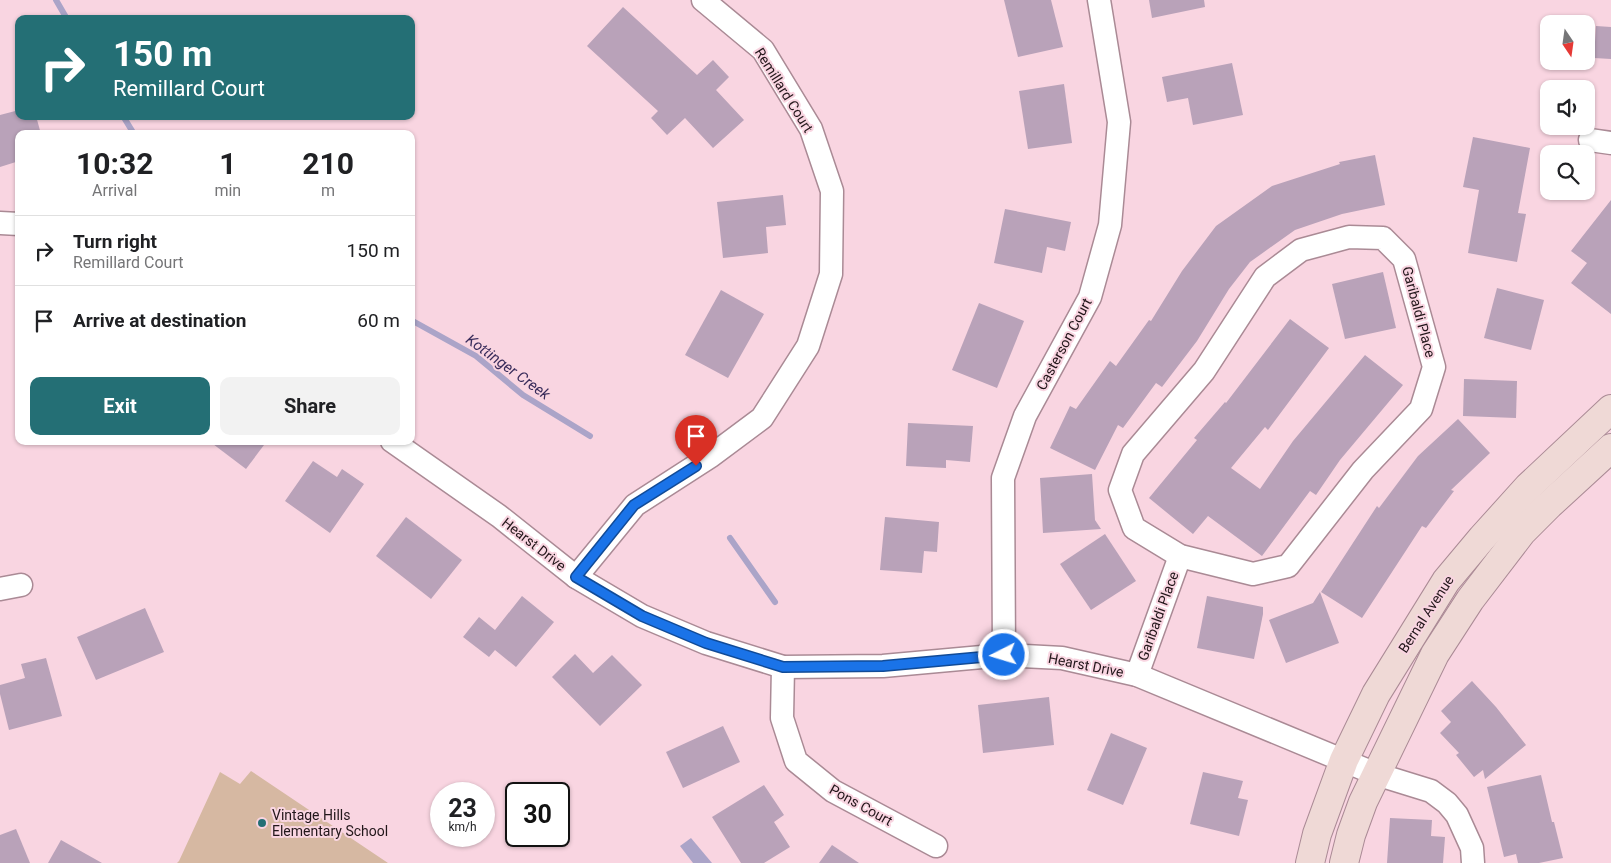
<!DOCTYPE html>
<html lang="en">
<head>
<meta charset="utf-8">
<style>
  body { margin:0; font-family:Roboto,sans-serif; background:#f2f2f2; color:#202124; height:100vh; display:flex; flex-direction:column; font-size:19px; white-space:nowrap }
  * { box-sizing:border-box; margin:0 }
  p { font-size:16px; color:#757577 }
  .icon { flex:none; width:28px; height:28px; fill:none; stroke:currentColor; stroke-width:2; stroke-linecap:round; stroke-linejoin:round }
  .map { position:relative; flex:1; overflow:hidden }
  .sheet { position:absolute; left:15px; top:130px; width:400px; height:315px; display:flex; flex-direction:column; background:#fff; border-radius:10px; box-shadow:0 1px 4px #0004 }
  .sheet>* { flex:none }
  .hud { position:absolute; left:15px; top:15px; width:400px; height:105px; border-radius:10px; box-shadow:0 1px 4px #0004; background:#246f75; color:#fff; overflow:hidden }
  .needle { width:32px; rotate:167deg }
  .controls { position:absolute; left:1540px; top:15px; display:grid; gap:10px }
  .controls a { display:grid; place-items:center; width:55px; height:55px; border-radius:10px; background:#fff; box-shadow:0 1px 4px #0004; font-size:25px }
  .speed { position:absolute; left:430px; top:782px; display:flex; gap:10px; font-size:25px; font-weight:700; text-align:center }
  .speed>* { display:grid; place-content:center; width:65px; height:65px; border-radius:50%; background:#fff; box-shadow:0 1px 4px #0004; line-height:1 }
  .speed small { font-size:12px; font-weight:400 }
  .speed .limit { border:2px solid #111; border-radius:8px; background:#fff; color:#111 }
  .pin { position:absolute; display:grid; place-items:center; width:42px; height:42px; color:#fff; margin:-51px -21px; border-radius:50% 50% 50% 0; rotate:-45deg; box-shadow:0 0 5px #0007 }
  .pin .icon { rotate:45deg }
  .me { position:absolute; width:55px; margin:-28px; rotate:265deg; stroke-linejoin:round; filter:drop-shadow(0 0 4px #0008) }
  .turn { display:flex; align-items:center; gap:18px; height:105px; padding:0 15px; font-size:22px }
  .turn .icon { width:65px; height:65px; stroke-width:2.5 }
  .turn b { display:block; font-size:35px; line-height:42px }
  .eta { display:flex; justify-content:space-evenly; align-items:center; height:85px; text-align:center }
  .eta b { font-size:30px; font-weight:700; line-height:35px }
  .button { display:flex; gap:10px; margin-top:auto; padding:10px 15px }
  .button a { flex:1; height:58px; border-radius:10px; background:#246f75; color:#fff; font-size:20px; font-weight:700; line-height:58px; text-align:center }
  .button a+a { background:#f2f2f2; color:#202124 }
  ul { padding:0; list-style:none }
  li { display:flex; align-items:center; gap:15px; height:70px; padding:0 15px; border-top:1px solid #e0e0e0 }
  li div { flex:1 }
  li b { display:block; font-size:19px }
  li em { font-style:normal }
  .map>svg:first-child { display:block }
</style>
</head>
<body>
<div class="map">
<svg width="1611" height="863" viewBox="0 0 1611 863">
  <rect width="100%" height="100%" fill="#f9d5e1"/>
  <path fill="#d6b8a2" d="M251,771L388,863H177L179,861L220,772L240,784Z"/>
  <path fill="#aba4c8" d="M691,838L712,863H693L680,846Z"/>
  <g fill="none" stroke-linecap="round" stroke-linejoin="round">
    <g stroke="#aba4c8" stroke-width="6">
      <path d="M56,0L67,19"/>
      <path d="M123,116L134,134"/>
      <path d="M411,320L476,356L523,395L590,436"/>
      <path d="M730,538L775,602"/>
    </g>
  </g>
  <g fill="#b9a2b9">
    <path d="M1004,0H1051L1063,47L1018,57Z"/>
    <path d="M1149,0H1204L1205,7L1152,18Z"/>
    <path d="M623,7L697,75L713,60L729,77L716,90L744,120L713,148L685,118L667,135L651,118L658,111L587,46Z"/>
    <path d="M1596,26L1611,27V59L1594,58Z"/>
    <path d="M1232,63L1243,115L1193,125L1188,98L1167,102L1162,77Z"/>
    <path d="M1064,84L1072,143L1028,149L1019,91Z"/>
    <path d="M19,110V116H36L41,134H19V161L0,167V115Z"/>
    <path d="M1473,137L1530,148L1518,213L1526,214L1517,262L1468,253L1479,190L1463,187Z"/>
    <path d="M1375,155L1385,205L1342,214L1295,230L1250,262L1229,289L1197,341L1162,387L1156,383L1123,428L1118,425L1095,470L1050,448L1070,406L1076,409L1110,361L1116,366L1149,320L1151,321L1182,271L1216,226L1272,186L1340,164L1339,162Z"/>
    <path d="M783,195L786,225L766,227L768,253L723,258L717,202Z"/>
    <path d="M1611,200V314L1571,283L1587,263L1571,251Z"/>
    <path d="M1005,209L1071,222L1065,251L1047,247L1042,273L994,263Z"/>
    <path d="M1383,272L1396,328L1345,339L1332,284Z"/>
    <path d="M1497,288L1544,300L1531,350L1484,338Z"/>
    <path d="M721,290L764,314L728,378L685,355Z"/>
    <path d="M979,303L1024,321L997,388L952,370Z"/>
    <path d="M1290,319L1329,348L1268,430L1265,427L1231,468L1260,489L1293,441L1365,355L1403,385L1340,460L1316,495L1310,491L1262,556L1208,516L1193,534L1149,498L1197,440L1194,438L1225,402L1226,403Z"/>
    <path d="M1464,379L1517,381L1516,418L1463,416Z"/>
    <path d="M1458,419L1490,453L1451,490L1454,491L1426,528L1422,526L1362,618L1321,592L1377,506L1379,508L1418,456Z"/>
    <path d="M908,423L973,426L970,462L946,460V468L906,466Z"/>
    <path d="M209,441H267L246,469Z"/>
    <path d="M313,461L337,477L342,469L364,484L330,533L285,501Z"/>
    <path d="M1092,474L1095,520L1101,529L1043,533L1040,478Z"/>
    <path d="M406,517L462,560L431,599L376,556Z"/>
    <path d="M885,517L939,522L937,552L924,551L922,573L880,570Z"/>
    <path d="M1105,534L1136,581L1091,610L1060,564Z"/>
    <path d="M1320,592L1339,643L1286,663L1269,620L1313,603Z"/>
    <path d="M522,596L554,622L516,667L495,650L489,657L463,637L479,617L495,630Z"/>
    <path d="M1207,596L1263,607V614L1254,659L1197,648Z"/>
    <path d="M145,608L164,652L96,680L77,637Z"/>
    <path d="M575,654L593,673L612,655L642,685L600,726L552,677Z"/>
    <path d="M46,658L62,716L9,730L0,694V685L25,678L21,664Z"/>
    <path d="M1472,681L1496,707L1526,745L1485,779L1483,770L1474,777L1456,755L1459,753L1440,733L1451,722L1441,711Z"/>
    <path d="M1049,697L1054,745L983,753L978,705Z"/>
    <path d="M723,726L740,762L683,788L666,752Z"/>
    <path d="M1111,733L1147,748L1123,805L1087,790Z"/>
    <path d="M1203,772L1243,781L1238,798L1248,800L1239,836L1190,824Z"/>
    <path d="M1541,775L1552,822H1554L1563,858L1539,863H1518L1516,854L1504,857L1487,787Z"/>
    <path d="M764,785L784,815L774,822L790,847L764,863H741L712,817Z"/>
    <path d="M1390,818L1432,820L1431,836L1445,837L1443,863H1387Z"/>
    <path d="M16,829L30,863H0V835Z"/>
    <path d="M61,840L102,863H48Z"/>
    <path d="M832,845L859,863H819Z"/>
  </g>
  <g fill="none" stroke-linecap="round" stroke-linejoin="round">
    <g stroke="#aa8a95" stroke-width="25">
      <g id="minor">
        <path d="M1590,140L1611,143"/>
        <path d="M0,223L19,224"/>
        <path d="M1349,237L1383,238L1404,259L1434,367L1421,409L1363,470L1288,566L1253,574L1180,556L1134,528L1120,490L1133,454L1204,371L1265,277L1301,250Z"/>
        <path d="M392,441L499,516L576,577L642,616L706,643L783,667L883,666L1004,655L1062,658L1137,675L1376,774L1431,791L1447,803L1457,815L1472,848L1473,863"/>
        <path d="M576,577L635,505L711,456L762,418L808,346L831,274L832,191L811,129L763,50L703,0"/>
        <path d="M0,589L21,585"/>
        <path d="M1004,655L1003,478L1025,416L1090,297L1110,225L1119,122L1099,0"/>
        <path d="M783,667L782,718L796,761L833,791L936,846"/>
        <path d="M1137,675L1180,556"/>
      </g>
    </g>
    <g stroke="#aa8a95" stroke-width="30">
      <g id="secondary">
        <path d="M1310,863L1317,834L1344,760L1376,694L1446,581L1482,538L1528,487L1611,409"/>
        <path d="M1344,863L1351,835L1363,802L1435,654L1470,600L1522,532L1549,505L1611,448"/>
      </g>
    </g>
    <use href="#minor" stroke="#fff" stroke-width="22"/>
    <use href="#secondary" stroke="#efd9d6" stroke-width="28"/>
  </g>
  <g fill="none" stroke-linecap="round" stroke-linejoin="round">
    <g stroke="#114b97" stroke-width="12">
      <path id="route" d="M696,466L634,505L576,577L642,616L706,643L783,667L883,666L1004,655"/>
    </g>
    <use href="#route" stroke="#1a73e8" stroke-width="9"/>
  </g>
  <circle fill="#246f75" stroke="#f9d5e1" stroke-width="2" cx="262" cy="823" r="5"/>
  <g text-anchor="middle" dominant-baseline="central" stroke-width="4" stroke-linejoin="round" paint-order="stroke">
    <g font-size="14" fill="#22161a" stroke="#f9d5e1">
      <text transform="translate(784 90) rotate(58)">Remillard Court</text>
      <text transform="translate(1419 312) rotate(75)">Garibaldi Place</text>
      <text transform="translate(1064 344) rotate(-62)">Casterson Court</text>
      <text transform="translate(534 544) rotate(38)">Hearst Drive</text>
      <text transform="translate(1426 614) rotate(-57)">Bernal Avenue</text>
      <text transform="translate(1158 616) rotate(-70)">Garibaldi Place</text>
      <text transform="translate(1086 665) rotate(11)">Hearst Drive</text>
      <text transform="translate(861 805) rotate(29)">Pons Court</text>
    </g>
    <g font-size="14" fill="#22161a" stroke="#f9d5e1" text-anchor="start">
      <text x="272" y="815">Vintage Hills<tspan x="272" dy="16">Elementary School</tspan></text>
    </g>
    <g font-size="15" font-style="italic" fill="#392c5b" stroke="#f9d5e1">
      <text transform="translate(508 367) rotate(36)">Kottinger Creek</text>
    </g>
  </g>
</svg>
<div class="controls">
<a><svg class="needle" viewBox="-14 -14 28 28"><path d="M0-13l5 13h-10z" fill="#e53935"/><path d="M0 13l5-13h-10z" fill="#757577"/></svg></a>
<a><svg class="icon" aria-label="sound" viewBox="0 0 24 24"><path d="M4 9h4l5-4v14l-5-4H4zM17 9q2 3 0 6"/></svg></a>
<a><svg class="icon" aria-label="search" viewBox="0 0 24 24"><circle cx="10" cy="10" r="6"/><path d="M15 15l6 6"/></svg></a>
</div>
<div class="speed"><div>23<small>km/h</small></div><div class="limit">30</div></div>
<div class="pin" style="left:696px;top:466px;background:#d93025"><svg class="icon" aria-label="arrive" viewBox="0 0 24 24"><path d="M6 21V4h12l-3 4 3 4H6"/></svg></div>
<svg class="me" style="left:1004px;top:655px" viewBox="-20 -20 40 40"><circle r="17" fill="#1a73e8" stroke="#fff" stroke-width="3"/><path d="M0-11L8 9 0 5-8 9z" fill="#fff"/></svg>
<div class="hud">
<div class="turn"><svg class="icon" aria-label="right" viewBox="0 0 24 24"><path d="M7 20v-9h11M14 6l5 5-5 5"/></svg><div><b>150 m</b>Remillard Court</div></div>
</div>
<section class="sheet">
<div class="eta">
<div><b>10:32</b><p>Arrival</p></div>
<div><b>1</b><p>min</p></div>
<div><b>210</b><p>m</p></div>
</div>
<ul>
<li><svg class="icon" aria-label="right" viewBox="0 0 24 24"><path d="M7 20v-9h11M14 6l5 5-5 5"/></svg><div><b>Turn right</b><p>Remillard Court</p></div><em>150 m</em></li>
<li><svg class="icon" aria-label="arrive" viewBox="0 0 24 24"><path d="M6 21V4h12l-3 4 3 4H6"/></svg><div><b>Arrive at destination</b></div><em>60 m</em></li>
</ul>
<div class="button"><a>Exit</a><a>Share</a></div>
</section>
</div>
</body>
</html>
